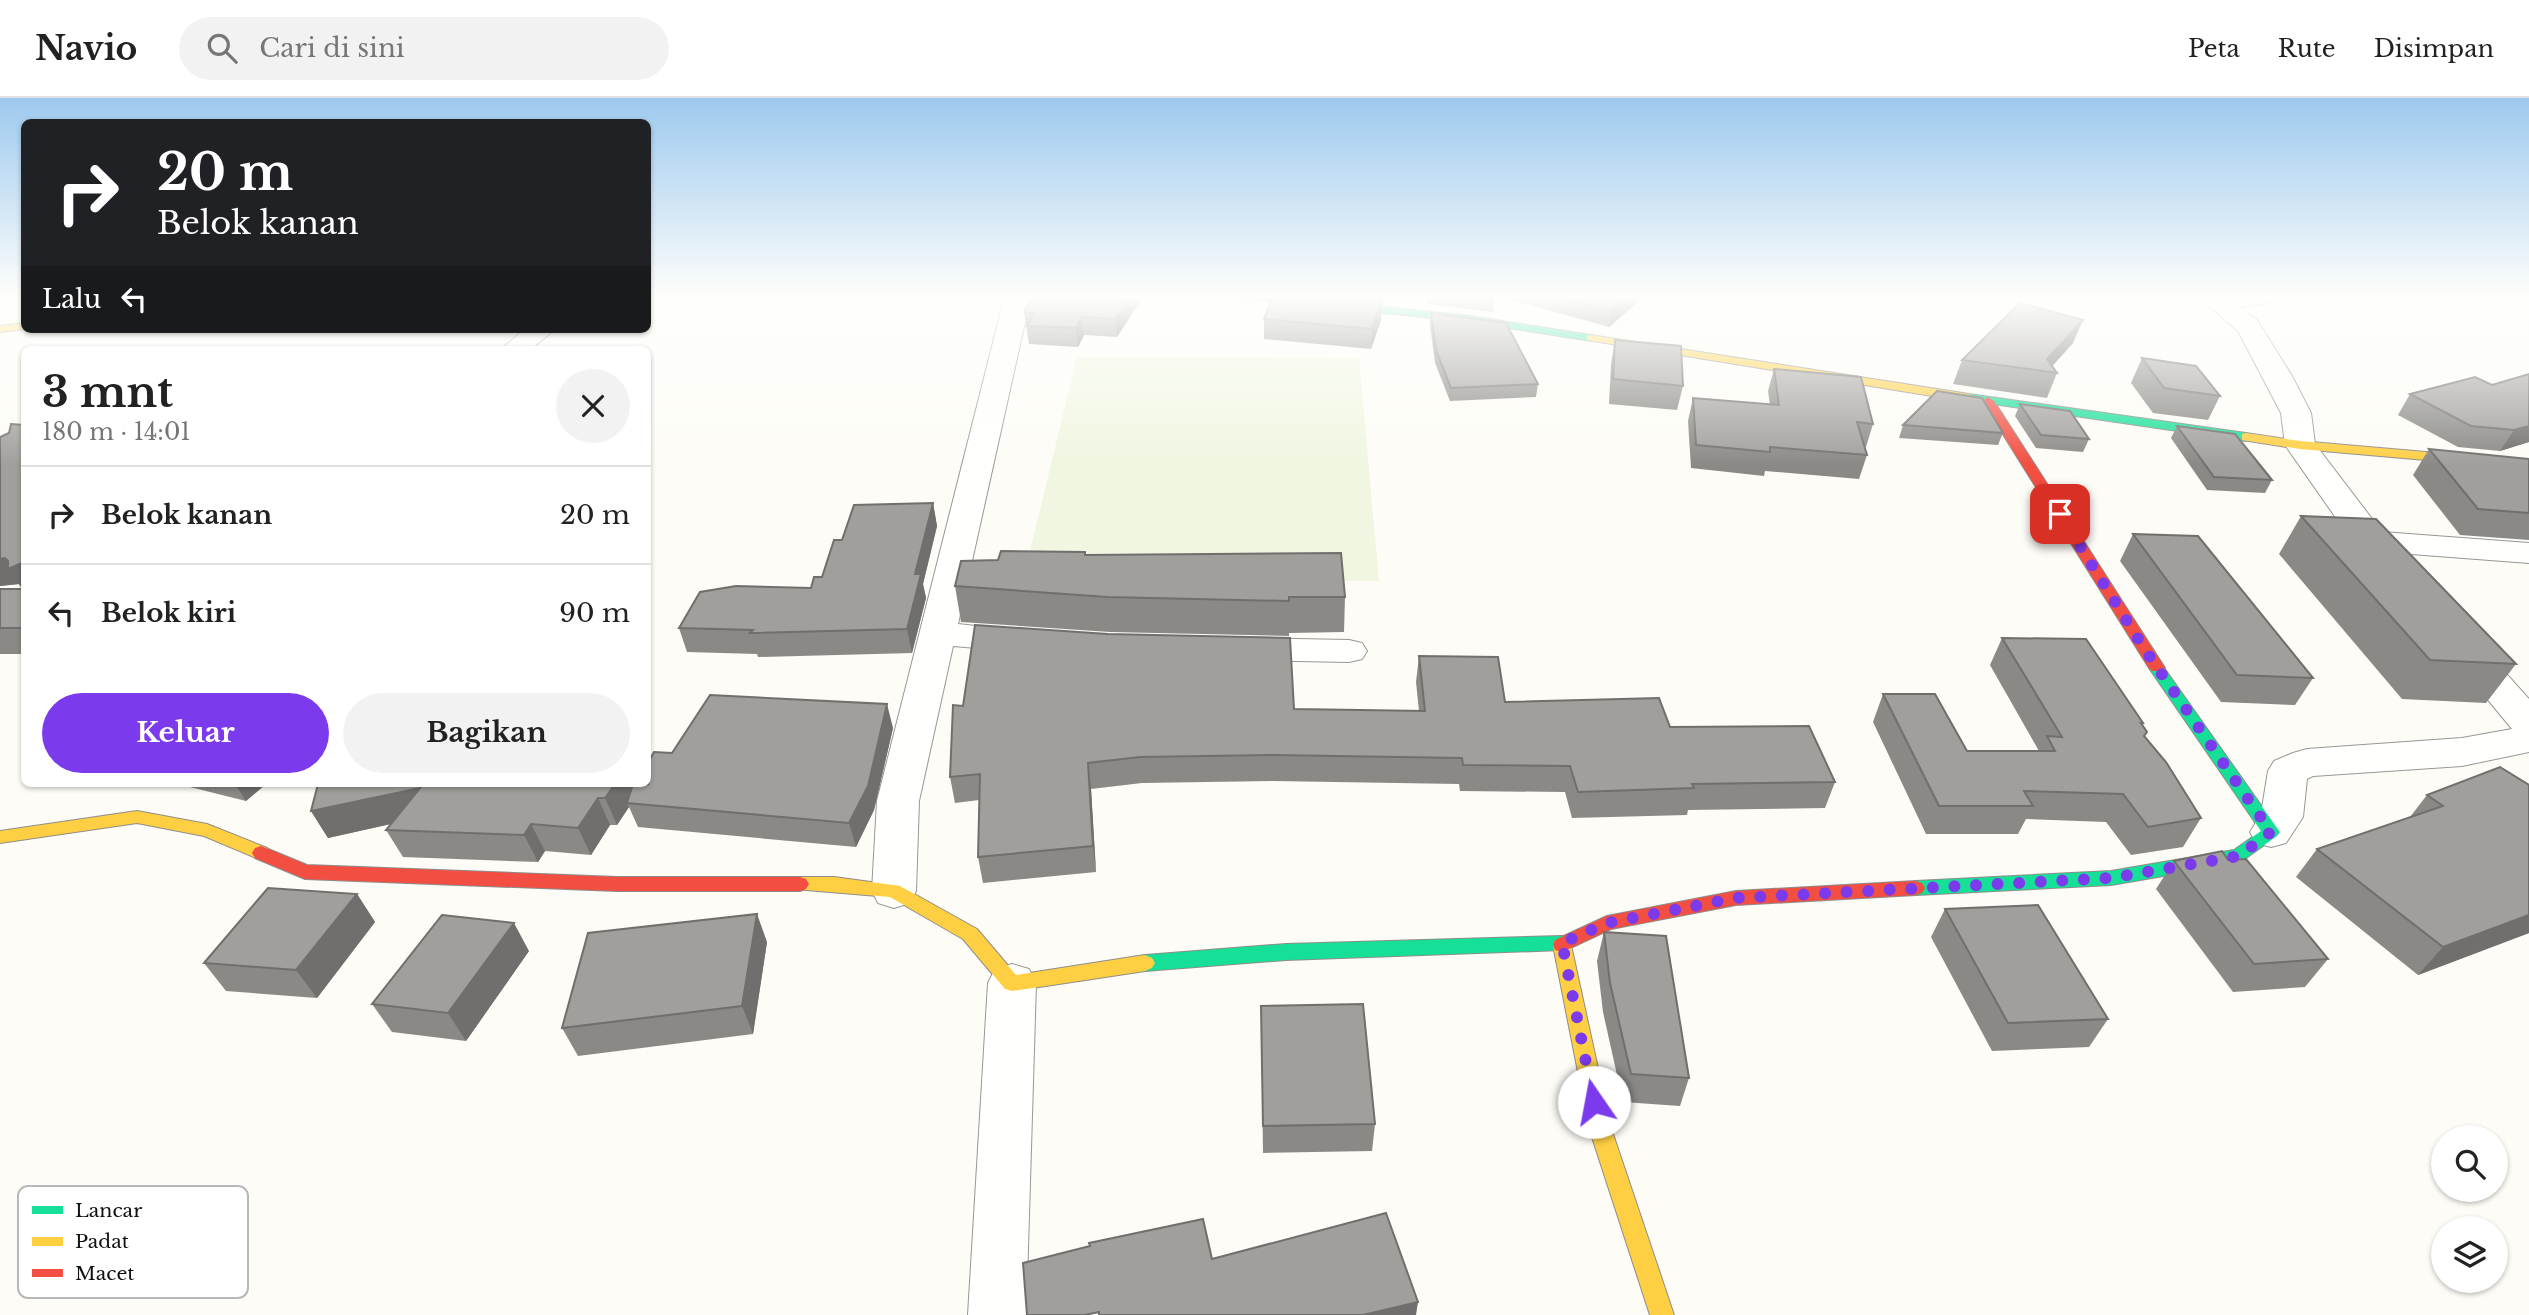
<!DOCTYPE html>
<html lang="id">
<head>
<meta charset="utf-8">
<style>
  body { margin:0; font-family:"Libre Baskerville",serif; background:#f2f2f2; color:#222; height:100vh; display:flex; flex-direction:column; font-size:26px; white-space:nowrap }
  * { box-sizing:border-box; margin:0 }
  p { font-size:23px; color:#767676 }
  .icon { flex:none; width:38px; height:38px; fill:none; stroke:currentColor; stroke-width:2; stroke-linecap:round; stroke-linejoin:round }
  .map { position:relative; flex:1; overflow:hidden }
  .details { position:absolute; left:21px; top:248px; width:630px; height:441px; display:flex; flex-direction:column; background:#fff; border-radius:10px; box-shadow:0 2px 5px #0004 }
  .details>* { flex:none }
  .top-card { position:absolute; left:21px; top:21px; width:630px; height:214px; border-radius:10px; box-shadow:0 2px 5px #0004; background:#202124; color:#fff; overflow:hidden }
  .controls { position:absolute; left:2431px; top:1027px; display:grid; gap:14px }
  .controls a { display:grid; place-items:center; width:77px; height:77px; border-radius:50%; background:#fff; box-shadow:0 2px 5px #0004; font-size:35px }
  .pin { position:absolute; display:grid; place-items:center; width:60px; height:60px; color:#fff; margin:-30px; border-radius:14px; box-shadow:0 4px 10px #0006 }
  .me { position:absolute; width:77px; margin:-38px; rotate:348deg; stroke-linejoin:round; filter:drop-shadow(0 0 5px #0008) }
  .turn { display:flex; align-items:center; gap:24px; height:147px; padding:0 21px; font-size:32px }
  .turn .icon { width:91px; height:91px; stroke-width:2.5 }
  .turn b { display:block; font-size:49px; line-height:60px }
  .then { display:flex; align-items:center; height:66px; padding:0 21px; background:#0003; gap:14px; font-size:26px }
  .round { display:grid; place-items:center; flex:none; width:74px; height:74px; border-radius:37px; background:#f2f2f2 }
  .overview { display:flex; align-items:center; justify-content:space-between; height:119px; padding:0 21px }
  h1 { font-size:42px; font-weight:800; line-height:52px }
  .cta { display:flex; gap:14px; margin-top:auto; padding:14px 21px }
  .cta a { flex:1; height:80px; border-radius:42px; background:#7c3aed; color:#fff; font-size:28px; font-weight:800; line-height:80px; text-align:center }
  .cta a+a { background:#f2f2f2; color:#222 }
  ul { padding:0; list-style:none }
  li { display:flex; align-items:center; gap:21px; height:98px; padding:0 21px; border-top:2px solid #e0e0e0 }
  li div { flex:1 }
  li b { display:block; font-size:26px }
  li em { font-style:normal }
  header { display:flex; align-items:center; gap:42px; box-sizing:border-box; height:98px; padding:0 35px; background:#fff; border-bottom:2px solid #e0e0e0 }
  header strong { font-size:33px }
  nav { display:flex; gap:38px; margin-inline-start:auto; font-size:24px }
  .search { width:490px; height:63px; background:#f2f2f2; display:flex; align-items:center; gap:18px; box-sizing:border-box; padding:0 24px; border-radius:38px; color:#767676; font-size:26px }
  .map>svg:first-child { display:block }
</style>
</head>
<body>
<header>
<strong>Navio</strong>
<div class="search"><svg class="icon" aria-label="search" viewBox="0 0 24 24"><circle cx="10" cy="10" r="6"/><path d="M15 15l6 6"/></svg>Cari di sini</div>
<nav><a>Peta</a><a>Rute</a><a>Disimpan</a></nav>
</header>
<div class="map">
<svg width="2529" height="1217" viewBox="0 0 2529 1217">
  <rect width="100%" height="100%" fill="#fdfcf7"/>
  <path fill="#f0f6e1" d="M1077,259L1359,260L1379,483L1023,482Z"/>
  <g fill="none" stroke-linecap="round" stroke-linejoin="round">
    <g stroke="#979795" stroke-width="2">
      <g id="street">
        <path d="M1005,197H1031L958,526L1038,535L1043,543L1038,551L1025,554L953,548L919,703L916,793L910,805L894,810L878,805L872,793L877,703Z"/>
        <path d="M2196,197H2290L2286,202L2240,209L2257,222L2292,278L2311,315L2315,346L2382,434L2529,445V465L2398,455L2402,461L2397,468L2385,471L2373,468L2357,450L2285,347L2281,315L2238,233Z"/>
        <path d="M525,231H555L530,252H500Z"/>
        <path d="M1239,540L1349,542L1362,545L1367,553L1362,561L1349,564L1239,562L1226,559L1221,551L1226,543Z"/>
        <path d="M2464,540L2477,543L2529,601V654L2462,668L2313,678L2307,681L2303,719L2286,745L2271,749L2256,745L2250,734L2261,716L2268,673L2274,663L2293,655L2307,651L2462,640L2512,631L2446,551L2451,543Z"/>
        <path d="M1012,866L1029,871L1036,885L1026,1217H968L988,885L995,871Z"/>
      </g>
    </g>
    <g stroke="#8e8d8b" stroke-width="2">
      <g id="fast">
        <path d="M1234,197H1271L1471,218L1591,237L1596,240L1591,243L1471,224L1239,200Z"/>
        <path d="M1969,296L2246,335L2252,339L2246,343L1965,302L1963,300Z"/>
        <path d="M2157,565L2162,567L2277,730L2280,734L2277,738L2239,765L2111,787L1916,797L1910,795L1907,790L1910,785L1916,783L2111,773L2234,752L2261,733L2149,570Z"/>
        <path d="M1562,838L1569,840L1571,845L1569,850L1562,852L1286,862L1145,873L1138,870L1135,865L1138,860L1145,857L1286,846Z"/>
      </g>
    </g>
    <g stroke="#8e8d8b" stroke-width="2">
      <g id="slow">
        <path d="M24,225L25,231L0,234V228Z"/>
        <path d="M1591,237L1969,296L1975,300L1969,304L1587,242V238Z"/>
        <path d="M2246,335L2300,343L2529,363V371L2300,351L2242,342V336Z"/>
        <path d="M137,713L207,726L267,750L270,755L267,760L261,762L204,738L137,725L0,745V733Z"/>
        <path d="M800,779H834L900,788L977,831L1016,877L1145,857L1152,860L1155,865L1152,870L1145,873L1012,893L1005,891L963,841L890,799L794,791L791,786L794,781Z"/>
        <path d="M1562,840L1569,842L1571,847L1611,1030L1674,1217H1650L1589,1030L1553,847L1555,842Z"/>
      </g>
    </g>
    <g stroke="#8e8d8b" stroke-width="2">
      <g id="jam">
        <path d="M1988,299L1994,303L2165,570L2162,573H2152L2149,570L1982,303Z"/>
        <path d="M261,748L307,767L617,779H800L806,781L809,786L806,791L800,793H617L305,781L255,760L252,755L255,750Z"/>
        <path d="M1916,783L1922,785L1925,790L1922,795L1916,797L1736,807L1611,831L1562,854L1555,852L1553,847L1555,842L1607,818L1736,793Z"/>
      </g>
    </g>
    <use href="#street" fill="#fffffe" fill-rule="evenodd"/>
    <use href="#fast" fill="#16e098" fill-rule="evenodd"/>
    <use href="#slow" fill="#ffcf43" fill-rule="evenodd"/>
    <use href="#jam" fill="#f24e42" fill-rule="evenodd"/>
  </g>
  <g fill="#8a8986">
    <path d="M1144,197L1117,239L1084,237L1078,249L1029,246L1024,214Z"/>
    <path d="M1341,197H1389L1388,202Z"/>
    <path d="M1426,197H1492L1494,202L1493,214L1427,206Z"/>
    <path d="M1512,197H1646L1609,229L1512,202Z"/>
    <path d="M1431,215L1538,286L1536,299L1450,303L1435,265L1430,227Z"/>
    <path d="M1264,221L1381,222L1371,251L1264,241Z"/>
    <path d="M1615,242L1683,288L1677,312L1609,306L1611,266Z"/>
    <path d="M2073,245L2052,268L2057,275L2047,300L1953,286L1962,262Z"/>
    <path d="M2142,260L2220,298L2208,322L2153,315L2131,285Z"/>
    <path d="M1774,271L1873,326L1866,349H1864L1867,357L1859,381L1765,373L1764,378L1691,370L1688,323L1693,300L1770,307L1768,293Z"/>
    <path d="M2475,279L2529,344L2500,353L2458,349L2398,317L2410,296Z"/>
    <path d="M2020,306L2089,341L2083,354L2036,350L2015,318Z"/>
    <path d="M24,327V556H0V491H22L19,486L0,488V339Z"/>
    <path d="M1903,327L2003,335L1998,347L1899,340Z"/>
    <path d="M2177,328L2272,382L2265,395L2207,392L2171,340Z"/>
    <path d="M2429,351L2529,361V442L2460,437L2413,377Z"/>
    <path d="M933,405L937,428L923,486L926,500L912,555L758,559L757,556L687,554L679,530L811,490L822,479L842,442Z"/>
    <path d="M2301,418L2516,566L2486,605L2402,601L2279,456Z"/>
    <path d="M2133,436L2313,580L2295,607L2221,604L2120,463Z"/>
    <path d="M1086,457L1345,499L1344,534L1289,535V538L1110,534L961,524L955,488L998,462Z"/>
    <path d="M2002,540L2143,625L2142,627L2147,634L2144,639L2201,720L2183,749L2131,757L2106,724L2026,721L2018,736H1926L1873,624L1883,596L1967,653H2039L1990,567Z"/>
    <path d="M1419,558L1505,604L1670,629L1835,684L1825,710L1688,712L1687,717L1572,720L1565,694L1460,693L1459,686L1273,683L1142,685L1091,691L1096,774L983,785L978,759L979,702L955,705L950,679L1294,611L1419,613L1416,584Z"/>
    <path d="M893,630L874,712L856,749L638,729L629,709L617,727H610L591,757L545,753L538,764L403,759L386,732L391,726L328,740L311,713L648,686L650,661L672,655Z"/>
    <path d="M178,686H266L246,703Z"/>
    <path d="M2529,687V835L2418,877L2296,779L2317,751L2410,719L2427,697Z"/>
    <path d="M2228,762L2328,861L2305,889L2233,894L2156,791L2174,763Z"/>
    <path d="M357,796L375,824L317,900L226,893L204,865Z"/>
    <path d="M1945,811L2108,921L2089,949L1992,953L1931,839Z"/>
    <path d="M1604,834L1689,980L1680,1008L1623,1004L1603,914L1597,863Z"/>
    <path d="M767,844L753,936L578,958L562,930Z"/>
    <path d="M529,853L466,943L392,934L372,906Z"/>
    <path d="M1261,908L1375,1026L1372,1053L1263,1055Z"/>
  </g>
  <g fill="#716f6d">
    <path d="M1131,197H1144L1117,239L1115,221Z"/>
    <path d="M1630,197H1646L1609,229L1611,213Z"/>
    <path d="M1382,202L1381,222L1371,251L1372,231Z"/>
    <path d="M1082,219L1084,237L1078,249L1076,230Z"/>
    <path d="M2083,222L2073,245L2047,274V261Z"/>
    <path d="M2529,328V344L2500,353L2514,332Z"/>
    <path d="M933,405L937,428L923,486L926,500L912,555L907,531L915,476Z"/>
    <path d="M5,460L12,469L24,464V494L19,486L0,488V461Z"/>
    <path d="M887,606L893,630L874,712L856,749L849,725Z"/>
    <path d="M1088,665L1091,691L1096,774L1093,748Z"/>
    <path d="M235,686H266L246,703Z"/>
    <path d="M615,686H646L627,705L629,709L617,727L605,700Z"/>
    <path d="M420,690L435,716L328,740L311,713Z"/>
    <path d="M598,700L610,727L591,757L578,730Z"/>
    <path d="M531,726L545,753L538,764L524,737Z"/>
    <path d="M357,796L375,824L317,900L296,872Z"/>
    <path d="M757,816L767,844L753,936L742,908Z"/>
    <path d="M2529,817V835L2418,877L2443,849Z"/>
    <path d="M514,825L529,853L466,943L448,915Z"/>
    <path d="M1418,1204L1416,1217H1363Z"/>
  </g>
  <g fill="#a19f9c" stroke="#716f6d" stroke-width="2">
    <path d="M1034,197H1131L1115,221L1082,219L1076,230L1027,228L1034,215L1024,214Z"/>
    <path d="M1274,197H1333L1382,202L1372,231L1264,221Z"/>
    <path d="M1459,197H1492L1494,202Z"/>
    <path d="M1553,197H1630L1611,213Z"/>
    <path d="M2020,205L2083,222L2047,261L2057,275L1962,262Z"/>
    <path d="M1431,215L1506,225L1538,286L1451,290L1436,252Z"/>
    <path d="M1615,242L1681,248L1683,288L1613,281Z"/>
    <path d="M2142,260L2196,268L2220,298L2164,290Z"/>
    <path d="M1774,271L1861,279L1873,326L1857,324L1867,357L1770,349V354L1696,347L1693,300L1779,307Z"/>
    <path d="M2529,276V328L2514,332L2471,328L2410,296L2475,279L2492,287Z"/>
    <path d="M1937,293L1982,300L2003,335L1903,327Z"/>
    <path d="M2020,306L2070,313L2089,341L2041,337Z"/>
    <path d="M11,326L24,327V464L8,471V463L5,460L0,461V339L9,335Z"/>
    <path d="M2177,328L2235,336L2272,382L2214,379Z"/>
    <path d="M2429,351L2529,361V415L2478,411Z"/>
    <path d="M933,405L915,476H921L907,531L750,535L753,532L679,530L700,494L736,488L811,490L814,479H822L834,442H842L854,407Z"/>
    <path d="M2301,418L2376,421L2516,566L2430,562Z"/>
    <path d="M2133,436L2198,438L2313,580L2237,577Z"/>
    <path d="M1001,453L1085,454V457L1341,455L1345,499H1289V503L1107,499L955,488L961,463L998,462Z"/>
    <rect x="0" y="491" width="24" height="39"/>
    <path d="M975,527L1108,536L1290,540L1294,611L1425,613L1419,558L1498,559L1505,604L1659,600L1670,629L1809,628L1835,684L1692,686L1694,690L1578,694L1570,668L1463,667L1462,660L1273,657L1140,659L1088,665L1093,748L978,759L980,676L950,679L953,607L963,608Z"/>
    <path d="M2002,540L2086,541L2143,625H2141L2147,634L2144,638L2166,664L2201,720L2148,729L2123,696L2024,693L2033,708H1939L1883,596H1935L1967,653H2055L2047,638L2062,639Z"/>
    <path d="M710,597L887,606L868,688L849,725L627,705L633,686H648V661H650L654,654L672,655Z"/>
    <path d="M2500,669L2529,687V817L2443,849L2317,751L2443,708L2427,697Z"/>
    <path d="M318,686H615L605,700H598L578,730L531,726L524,737L386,732L420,690L311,713Z"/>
    <path d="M2222,753L2228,762L2246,761L2328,861L2254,866L2174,763Z"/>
    <path d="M268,790L357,796L296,872L204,865Z"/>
    <path d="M2038,807L2108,921L2008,925L1945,811Z"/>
    <path d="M757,816L742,908L562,930L588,835Z"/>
    <path d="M442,817L514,825L448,915L372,906Z"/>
    <path d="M1604,834L1666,838L1689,980L1631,976L1610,885Z"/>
    <path d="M1363,906L1375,1026L1263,1028L1261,908Z"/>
    <path d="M1386,1115L1418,1204L1363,1217H1099V1214L1085,1217H1027L1023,1165L1090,1148L1089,1145L1203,1121L1212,1161Z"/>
  </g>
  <linearGradient id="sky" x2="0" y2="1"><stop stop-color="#9dc9ee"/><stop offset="0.54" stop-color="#fefefb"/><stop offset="1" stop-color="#fefefb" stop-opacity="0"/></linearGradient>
  <rect width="2529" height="368" fill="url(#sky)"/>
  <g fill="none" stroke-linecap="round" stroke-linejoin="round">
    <path stroke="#7c3aed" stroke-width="12" stroke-dasharray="0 21.6" d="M1594,1004L1562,845L1607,825L1736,800L2111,780L2239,758L2271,734L2145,552L2060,416"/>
  </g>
  <rect x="18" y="1088" width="230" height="112" rx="10" fill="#fff" stroke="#b8b8b8" stroke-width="2"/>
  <rect x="32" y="1108" width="31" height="8" fill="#16e098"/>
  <rect x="32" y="1139" width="31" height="9" fill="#ffcf43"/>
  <rect x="32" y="1171" width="31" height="8" fill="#f24e42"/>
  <g font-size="19" fill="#111">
    <text x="75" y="1119">Lancar</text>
    <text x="75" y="1150">Padat</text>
    <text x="75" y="1182">Macet</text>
  </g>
</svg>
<div class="controls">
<a><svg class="icon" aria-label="search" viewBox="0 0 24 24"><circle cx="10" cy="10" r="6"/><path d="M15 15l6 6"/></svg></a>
<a><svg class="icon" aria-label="layers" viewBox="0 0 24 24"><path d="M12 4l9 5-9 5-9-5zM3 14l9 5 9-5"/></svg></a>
</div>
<div class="pin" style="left:2060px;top:416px;background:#d93025"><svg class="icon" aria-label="arrive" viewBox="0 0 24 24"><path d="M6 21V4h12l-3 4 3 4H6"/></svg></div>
<svg class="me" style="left:1594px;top:1004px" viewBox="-20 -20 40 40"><circle r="19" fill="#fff"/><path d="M0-13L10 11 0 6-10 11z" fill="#7c3aed"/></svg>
<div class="top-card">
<div class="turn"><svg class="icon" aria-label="right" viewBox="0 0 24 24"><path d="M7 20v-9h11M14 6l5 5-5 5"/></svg><div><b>20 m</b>Belok kanan</div></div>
<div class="then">Lalu<svg class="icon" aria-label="left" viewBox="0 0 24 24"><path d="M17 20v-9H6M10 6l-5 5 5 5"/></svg></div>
</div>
<section class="details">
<div class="overview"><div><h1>3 mnt</h1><p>180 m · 14:01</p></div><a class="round"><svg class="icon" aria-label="close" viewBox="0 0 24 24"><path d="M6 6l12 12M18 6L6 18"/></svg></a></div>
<ul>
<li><svg class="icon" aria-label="right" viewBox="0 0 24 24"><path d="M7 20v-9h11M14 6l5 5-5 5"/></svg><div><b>Belok kanan</b></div><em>20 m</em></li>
<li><svg class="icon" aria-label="left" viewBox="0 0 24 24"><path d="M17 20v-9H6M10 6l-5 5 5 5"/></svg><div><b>Belok kiri</b></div><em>90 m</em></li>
</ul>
<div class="cta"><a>Keluar</a><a>Bagikan</a></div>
</section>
</div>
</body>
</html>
